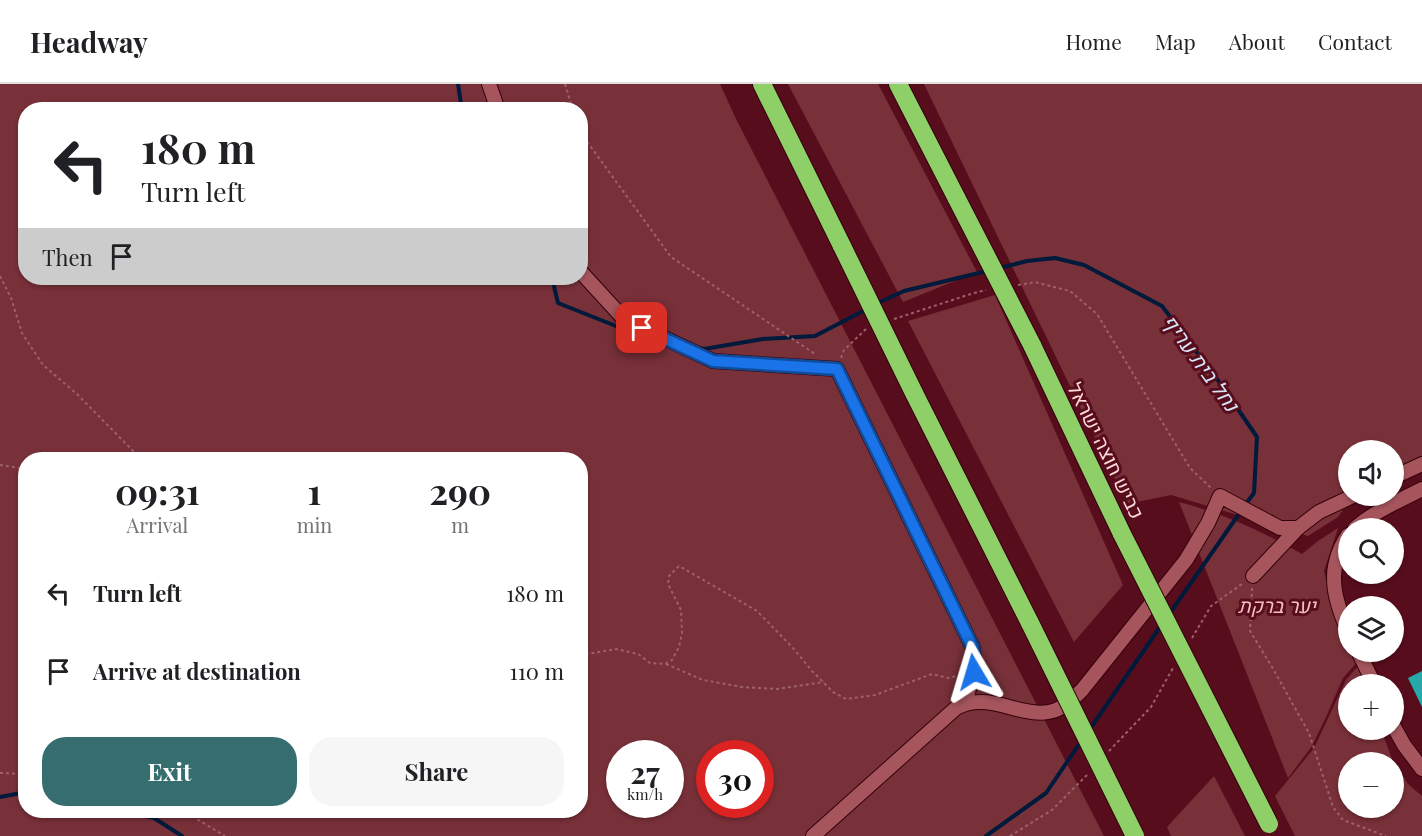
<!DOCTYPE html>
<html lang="en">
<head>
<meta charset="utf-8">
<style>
  body { margin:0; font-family:"Playfair Display",Heebo,serif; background:#f6f6f6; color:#202124; height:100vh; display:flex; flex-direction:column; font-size:22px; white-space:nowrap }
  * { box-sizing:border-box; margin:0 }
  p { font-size:20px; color:#757577 }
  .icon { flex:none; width:33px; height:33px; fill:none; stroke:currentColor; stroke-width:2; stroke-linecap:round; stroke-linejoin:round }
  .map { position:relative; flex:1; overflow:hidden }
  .panel { position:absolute; left:18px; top:368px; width:570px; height:366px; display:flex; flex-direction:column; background:#fff; border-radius:24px; box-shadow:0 2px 4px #0004 }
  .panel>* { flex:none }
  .hud { position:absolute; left:18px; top:18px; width:570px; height:183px; border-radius:24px; box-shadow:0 2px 4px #0004; background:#fff; color:#202124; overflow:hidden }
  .buttons { position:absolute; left:1338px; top:356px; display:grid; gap:12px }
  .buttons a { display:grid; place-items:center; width:66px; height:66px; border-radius:50%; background:#fff; box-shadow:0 2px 4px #0004; font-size:30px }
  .speed { position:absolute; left:606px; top:656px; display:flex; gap:12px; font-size:30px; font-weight:700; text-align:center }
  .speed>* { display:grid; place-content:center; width:78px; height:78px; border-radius:50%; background:#fff; box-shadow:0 2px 4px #0004; line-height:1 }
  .speed small { font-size:15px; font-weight:400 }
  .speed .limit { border:9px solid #d22; background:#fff; color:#111 }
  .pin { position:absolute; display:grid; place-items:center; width:51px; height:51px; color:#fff; margin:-26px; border-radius:12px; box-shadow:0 3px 9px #0006 }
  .me { position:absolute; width:66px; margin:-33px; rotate:353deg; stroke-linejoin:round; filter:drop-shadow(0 0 4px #0008) }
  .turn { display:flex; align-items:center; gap:21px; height:126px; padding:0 24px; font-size:27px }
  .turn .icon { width:78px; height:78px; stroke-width:2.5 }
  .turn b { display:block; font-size:42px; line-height:51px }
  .then { display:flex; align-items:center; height:57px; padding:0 24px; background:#0003; gap:12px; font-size:22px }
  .eta { display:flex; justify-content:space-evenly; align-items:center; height:102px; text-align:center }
  .eta b { font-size:36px; font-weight:700; line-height:42px }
  .primary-button { display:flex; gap:12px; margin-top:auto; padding:12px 24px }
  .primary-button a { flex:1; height:69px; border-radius:24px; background:#366e70; color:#fff; font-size:24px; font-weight:700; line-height:69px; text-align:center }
  .primary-button a+a { background:#f6f6f6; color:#202124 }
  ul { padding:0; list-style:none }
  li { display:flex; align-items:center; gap:18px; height:78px; padding:0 24px }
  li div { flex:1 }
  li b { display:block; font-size:22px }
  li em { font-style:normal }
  header { display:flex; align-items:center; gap:36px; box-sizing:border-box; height:84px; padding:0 30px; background:#fff; border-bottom:2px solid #e0e0e0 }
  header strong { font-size:28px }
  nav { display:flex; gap:33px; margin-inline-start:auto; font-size:21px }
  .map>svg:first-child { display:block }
</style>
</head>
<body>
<header>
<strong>Headway</strong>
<nav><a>Home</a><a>Map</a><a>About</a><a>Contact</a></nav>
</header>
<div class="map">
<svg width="1422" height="752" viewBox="0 0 1422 752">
  <rect width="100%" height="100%" fill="#580d1d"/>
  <g fill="#783039" fill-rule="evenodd">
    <path d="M0,0H720L736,35L1104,752H0ZM26,26H580V194H26ZM26,375H580V726H26ZM620,669H670V720H620ZM710,669H760V720H710Z"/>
    <path d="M788,0H878L977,188L903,218Z"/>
    <path d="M924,0H1422V372L1394,385V366H1348V411H1353L1338,433L1308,452L1171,411L1127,420Z"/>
    <path d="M995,211L1123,501L1074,558L908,237Z"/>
    <path d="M1179,418C1224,430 1262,447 1302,470L1318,457L1338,444L1324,487L1332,521L1348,554V567H1355L1359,576L1343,594L1326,633L1312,662L1288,694Z"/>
    <path d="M1358,582L1365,600H1348V645H1381L1393,678H1348V723H1394V678L1408,700L1422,712V752H1295L1275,712L1314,664L1346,596Z"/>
    <path d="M1214,692L1245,752H1171L1167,743Z"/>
  </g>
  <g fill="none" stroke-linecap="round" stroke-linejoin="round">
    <g stroke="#001a3b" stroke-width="4">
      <path d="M458,0L462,26"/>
      <path d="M1000,184L1027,177L1055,174L1084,181L1162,222L1220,299L1257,353L1254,409L1245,421"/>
      <path d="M552,194L558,219L636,250L648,253"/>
      <path d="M876,220L904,207L987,187"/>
      <path d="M699,264L704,265L763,255L815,252L867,225"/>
      <path d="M1170,529L1241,427"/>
      <path d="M1090,645L1162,540"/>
      <path d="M0,713L26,708"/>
      <path d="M119,726L154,734L182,752"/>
      <path d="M986,752L1046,709L1082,656"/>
    </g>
  </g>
  <path fill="#26a9a9" d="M1422,587V623L1408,594Z"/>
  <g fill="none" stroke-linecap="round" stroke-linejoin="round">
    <g stroke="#34000a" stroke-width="16">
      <g id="minor">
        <path d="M489,0L498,26"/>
        <path d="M580,187L624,235L713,277L837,285L973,564L974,588L965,619"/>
        <path d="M1394,393L1422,380"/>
        <path d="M1355,444C1375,427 1399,417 1422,405"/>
        <path d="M1348,451C1326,484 1333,513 1348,547"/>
        <path d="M1253,492L1298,444L1319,428L1355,411"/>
        <path d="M1358,567L1374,600"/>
        <path d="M1394,643L1404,661L1422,685"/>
        <path d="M813,752L956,624C990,605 1024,638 1056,626C1066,622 1074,614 1082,606L1186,476L1208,439L1220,412L1280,444H1298"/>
      </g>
    </g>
    <g stroke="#34000a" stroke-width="20">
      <g id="highway">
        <path d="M762,0L842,162"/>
        <path d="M898,0L957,115"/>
        <path d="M1032,261L1122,450"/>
        <path d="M914,309L1030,539"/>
      </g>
    </g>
    <g stroke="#9d616b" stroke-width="2" stroke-dasharray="3 3" stroke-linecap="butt">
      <path d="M565,0L573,26"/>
      <path d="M580,48L671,173L815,270"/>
      <path d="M0,192L11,214L22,249L43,281L77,310L141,375"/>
      <path d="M1018,201L1035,198L1070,207L1097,230L1190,384L1211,404"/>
      <path d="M894,235L974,209L986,206"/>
      <path d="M841,274L844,266L866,245"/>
      <path d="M0,381L26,385"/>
      <path d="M1252,504L1250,547L1272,583L1309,649L1333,723L1343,736L1386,752"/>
      <path d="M1192,554L1211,522L1242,500"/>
      <path d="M580,573L587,570L616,565L638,570L650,579L665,580L672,576L679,563L682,549L681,526L668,500L669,492L679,482L757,527L793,564L812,587L833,608L846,615L875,611L932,590L948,594L960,591"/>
      <path d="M666,580L703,596L742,603L777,605L824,598"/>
      <path d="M1109,667L1151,623L1173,584"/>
      <path d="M0,689L26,690"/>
      <path d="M182,726L225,752"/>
      <path d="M1010,752L1052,726L1087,691"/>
    </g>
    <use href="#minor" stroke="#a6555d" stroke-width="14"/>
    <use href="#highway" stroke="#8ecf68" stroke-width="18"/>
    <g stroke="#34000a" stroke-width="20" stroke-linecap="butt">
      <g id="highway-bridge">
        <path d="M957,115L1032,261"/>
        <path d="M842,162L914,309"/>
        <path d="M1122,450L1269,740"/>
        <path d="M1030,539L1135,752"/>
      </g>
    </g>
    <use href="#highway-bridge" stroke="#8ecf68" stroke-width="18"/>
  </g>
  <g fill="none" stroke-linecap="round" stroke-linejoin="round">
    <g stroke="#114b97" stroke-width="15">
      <path id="route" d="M642,244L713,277L837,285L973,564L974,588"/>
    </g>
    <use href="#route" stroke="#1a73e8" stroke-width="10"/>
  </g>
  <g text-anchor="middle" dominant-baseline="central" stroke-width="6" stroke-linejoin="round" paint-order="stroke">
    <g font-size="20" fill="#ffd9da" stroke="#580d1d">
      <text transform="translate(1107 366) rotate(64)">כביש חוצה ישראל</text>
    </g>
    <g font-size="20" font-style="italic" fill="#f3bfc1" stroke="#580d1d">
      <text x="1277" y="520">יער ברקת</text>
    </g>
    <g font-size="21" font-style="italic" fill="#d5e4f7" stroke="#580d1d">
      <text transform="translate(1202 278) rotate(54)">נחל בית עריף</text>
    </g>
  </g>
</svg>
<div class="buttons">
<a><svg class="icon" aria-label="sound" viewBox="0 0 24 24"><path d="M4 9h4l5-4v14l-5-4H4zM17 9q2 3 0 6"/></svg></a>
<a><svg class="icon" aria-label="search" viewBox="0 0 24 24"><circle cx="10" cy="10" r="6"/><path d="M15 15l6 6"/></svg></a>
<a><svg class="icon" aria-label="layers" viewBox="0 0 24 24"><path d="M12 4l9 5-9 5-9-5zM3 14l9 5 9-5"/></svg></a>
<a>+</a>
<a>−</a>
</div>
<div class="speed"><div>27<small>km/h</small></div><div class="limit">30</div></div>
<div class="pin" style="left:642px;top:244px;background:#d93025"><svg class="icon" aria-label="arrive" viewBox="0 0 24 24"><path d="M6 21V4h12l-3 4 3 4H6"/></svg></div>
<svg class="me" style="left:974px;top:588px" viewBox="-20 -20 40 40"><path d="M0-17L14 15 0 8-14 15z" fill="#1a73e8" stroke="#fff" stroke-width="4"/></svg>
<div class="hud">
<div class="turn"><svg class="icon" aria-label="left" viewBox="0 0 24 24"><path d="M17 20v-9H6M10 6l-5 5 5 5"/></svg><div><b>180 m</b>Turn left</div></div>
<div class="then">Then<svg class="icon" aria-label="arrive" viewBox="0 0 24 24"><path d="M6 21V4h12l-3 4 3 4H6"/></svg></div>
</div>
<section class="panel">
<div class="eta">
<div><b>09:31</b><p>Arrival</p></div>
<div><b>1</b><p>min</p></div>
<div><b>290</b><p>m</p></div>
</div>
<ul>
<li><svg class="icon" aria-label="left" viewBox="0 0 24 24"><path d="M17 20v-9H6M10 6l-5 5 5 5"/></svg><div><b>Turn left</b></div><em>180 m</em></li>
<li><svg class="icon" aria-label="arrive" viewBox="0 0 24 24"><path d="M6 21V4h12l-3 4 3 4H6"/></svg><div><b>Arrive at destination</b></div><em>110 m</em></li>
</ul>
<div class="primary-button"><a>Exit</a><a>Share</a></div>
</section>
</div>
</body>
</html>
